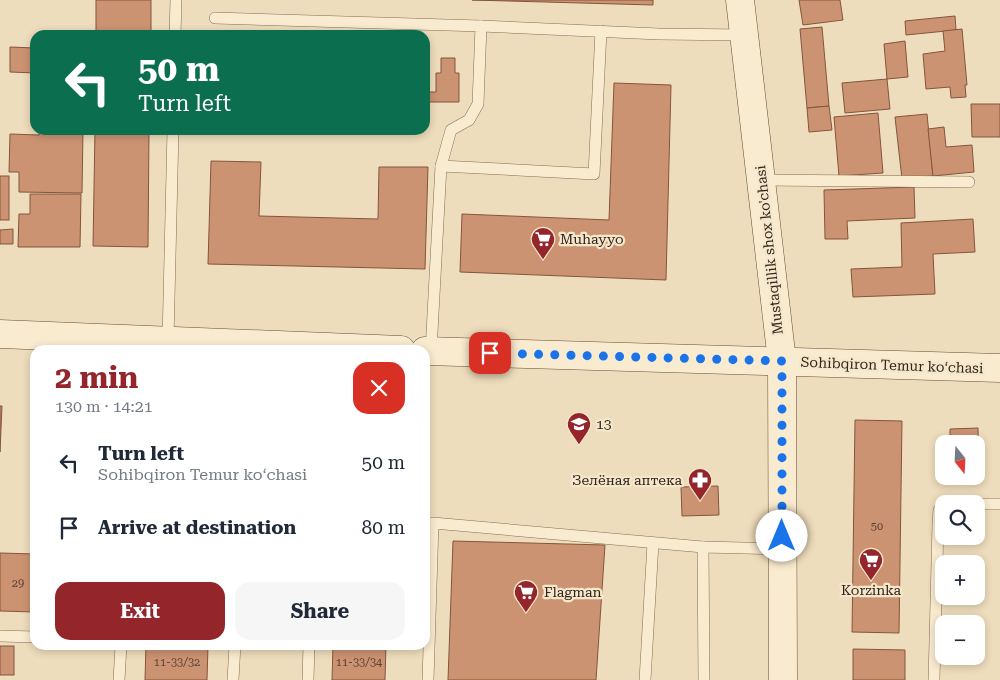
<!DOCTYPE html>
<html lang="en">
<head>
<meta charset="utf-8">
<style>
  body { margin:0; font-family:"Roboto Serif",serif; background:#f6f6f7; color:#1f2937; height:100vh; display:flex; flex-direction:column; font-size:19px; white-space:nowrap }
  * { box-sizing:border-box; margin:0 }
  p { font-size:16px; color:#747a83 }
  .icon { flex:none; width:28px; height:28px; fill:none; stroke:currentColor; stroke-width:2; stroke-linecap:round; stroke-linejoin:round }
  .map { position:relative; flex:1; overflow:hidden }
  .sheet { position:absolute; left:30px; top:345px; width:400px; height:305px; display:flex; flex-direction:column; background:#fff; border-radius:15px; box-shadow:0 2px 8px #0003 }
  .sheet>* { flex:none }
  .hud { position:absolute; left:30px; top:30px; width:400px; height:105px; border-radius:15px; box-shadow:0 2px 8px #0003; background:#0b6e4f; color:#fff; overflow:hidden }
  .needle { width:32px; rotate:162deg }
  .tools { position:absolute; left:935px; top:435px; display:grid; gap:10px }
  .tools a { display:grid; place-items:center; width:50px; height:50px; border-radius:10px; background:#fff; box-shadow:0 2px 8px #0003; font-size:25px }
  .pin { position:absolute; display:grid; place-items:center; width:42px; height:42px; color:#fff; margin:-21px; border-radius:10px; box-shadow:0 2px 8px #0006 }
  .me { position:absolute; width:55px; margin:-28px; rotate:0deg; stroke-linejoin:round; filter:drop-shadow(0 0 4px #0008) }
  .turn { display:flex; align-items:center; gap:18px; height:105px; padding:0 25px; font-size:22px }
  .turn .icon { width:65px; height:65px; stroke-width:2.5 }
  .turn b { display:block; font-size:35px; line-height:42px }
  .round { display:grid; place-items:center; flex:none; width:52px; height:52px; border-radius:15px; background:#f6f6f7 }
  .head { display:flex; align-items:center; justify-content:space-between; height:85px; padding:0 25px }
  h1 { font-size:30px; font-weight:700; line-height:38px; color:#94262b }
  .cta { display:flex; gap:10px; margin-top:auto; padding:10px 25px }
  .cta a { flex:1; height:58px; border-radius:15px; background:#94262b; color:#fff; font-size:20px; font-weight:700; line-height:58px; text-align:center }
  .cta a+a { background:#f6f6f7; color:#1f2937 }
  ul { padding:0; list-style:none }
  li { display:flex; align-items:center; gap:15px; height:65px; padding:0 25px }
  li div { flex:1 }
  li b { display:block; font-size:19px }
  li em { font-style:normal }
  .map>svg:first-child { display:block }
</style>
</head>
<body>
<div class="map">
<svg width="1000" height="680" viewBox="0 0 1000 680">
  <rect width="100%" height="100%" fill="#eeddbc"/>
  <g fill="#cc9372" stroke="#84553c">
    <rect x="96" y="0" width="55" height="35"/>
    <path d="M472,0H653V5Z"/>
    <path d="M799,0H840L843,20L803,25Z"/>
    <path d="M955,16L956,30L906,35L905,21Z"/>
    <path d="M822,27L829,106L807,108L800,29Z"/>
    <path d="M962,29L967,85H965L966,97L951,98L950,87L926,89L923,54L945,51L943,31Z"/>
    <path d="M905,41L908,77L887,79L884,44Z"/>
    <path d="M10,47L35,48V73L10,72Z"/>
    <path d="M441,58H455V73H459V102H426V92H436V73H441Z"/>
    <path d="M887,79L890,109L845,113L842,83Z"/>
    <path d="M614,83L671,85L666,280L460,272L462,214L609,220Z"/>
    <path d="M971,104H1000V137H972Z"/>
    <path d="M829,106L832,130L809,132L807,108Z"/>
    <path d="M878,113L883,173L839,176L834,117Z"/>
    <path d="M927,114L933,176L902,179L895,117Z"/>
    <path d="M944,127L946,147L972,145L974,172L933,176L928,129Z"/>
    <path d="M39,130H83L82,193L19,192V172H9L10,134L39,135Z"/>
    <path d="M95,130H149L148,247L93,246Z"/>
    <path d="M211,161L261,162L259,216L378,219L379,167H428L425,269L208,264Z"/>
    <rect x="0" y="176" width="9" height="44"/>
    <path d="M914,187L915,218L847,221L848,239H825L824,190Z"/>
    <path d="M30,194H81L80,247H18L19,214H30Z"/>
    <path d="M973,219L975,252L933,254L935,294L853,297L851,269L902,267L901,223Z"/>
    <path d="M13,229V244H0V230Z"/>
    <path d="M0,406H2L0,452Z"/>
    <path d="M855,420L902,421L899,633L852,632Z"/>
    <path d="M978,428L979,475H976V444H950V429Z"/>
    <path d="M718,486L719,515L682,516L681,487Z"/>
    <path d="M453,541L605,545L596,680H448Z"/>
    <path d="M0,553L35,554V612L0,611Z"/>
    <path d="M146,645H208L207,680H145Z"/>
    <path d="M333,645H386L385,680H332Z"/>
    <rect x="0" y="646" width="14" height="29"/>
    <path d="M853,649L905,650V680H853Z"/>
  </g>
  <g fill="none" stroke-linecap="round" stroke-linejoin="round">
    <g stroke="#856d56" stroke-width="12">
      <g id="lane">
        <path d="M215,18L481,26L478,104L469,120L451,130L441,166L431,351"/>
        <path d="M481,26L659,34L744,35"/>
        <path d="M175,35L176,0"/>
        <path d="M441,166L594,174L601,31"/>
        <path d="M761,180L969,182"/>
        <path d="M168,341L173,130"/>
        <path d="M956,504H1000"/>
        <path d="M0,636L35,637"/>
        <path d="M119,680L121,645"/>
        <path d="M233,680L235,645"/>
        <path d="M308,680L309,645"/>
        <path d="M428,680L433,523L703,547"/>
        <path d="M645,680L653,543"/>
        <path d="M704,680L703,547L782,549"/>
        <path d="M934,680L938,524L939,510L944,508"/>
      </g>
    </g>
    <g stroke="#674e39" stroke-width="29">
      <g id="secondary">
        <path d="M740,0L782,361L783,680"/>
        <path d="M0,334L401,350"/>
        <path d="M425,351L1000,368"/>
      </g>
    </g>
    <use href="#lane" stroke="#f9ebcf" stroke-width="11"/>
    <use href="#secondary" stroke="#f9ebcf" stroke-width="28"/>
  </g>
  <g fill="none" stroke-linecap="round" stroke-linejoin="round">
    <path stroke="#1a73e8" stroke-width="9" stroke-dasharray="0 16.2" d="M490,353L782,361V536"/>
  </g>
  <defs>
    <g id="supermarket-pin" transform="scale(1.25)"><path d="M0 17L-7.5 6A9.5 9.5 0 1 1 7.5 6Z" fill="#94262b" stroke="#f5e7cc"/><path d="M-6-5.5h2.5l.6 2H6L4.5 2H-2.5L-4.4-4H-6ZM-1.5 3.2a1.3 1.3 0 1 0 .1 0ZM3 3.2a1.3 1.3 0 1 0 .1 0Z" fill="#fff"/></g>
    <g id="school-pin" transform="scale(1.25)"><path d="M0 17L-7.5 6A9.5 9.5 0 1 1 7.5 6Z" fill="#94262b" stroke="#f5e7cc"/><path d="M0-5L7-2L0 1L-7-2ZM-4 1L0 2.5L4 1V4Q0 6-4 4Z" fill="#fff"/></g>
    <g id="pharmacy-pin" transform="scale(1.25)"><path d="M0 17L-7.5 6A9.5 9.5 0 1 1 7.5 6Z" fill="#94262b" stroke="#f5e7cc"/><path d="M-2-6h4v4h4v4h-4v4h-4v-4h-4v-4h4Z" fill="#fff"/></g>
  </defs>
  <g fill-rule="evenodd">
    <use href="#supermarket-pin" x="543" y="239"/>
    <use href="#school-pin" x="579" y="424"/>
    <use href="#pharmacy-pin" x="700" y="480"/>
    <use href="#supermarket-pin" x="871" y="560"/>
    <use href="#supermarket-pin" x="526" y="592"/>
  </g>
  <g text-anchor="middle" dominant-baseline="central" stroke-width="4.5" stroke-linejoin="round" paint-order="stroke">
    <g font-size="11" fill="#5a4131">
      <text x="877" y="526">50</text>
      <text x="18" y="583">29</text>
      <text x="177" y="662">11-33/32</text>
      <text x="359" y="662">11-33/34</text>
    </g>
    <g font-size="14" fill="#34261b" stroke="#f5e7cc" text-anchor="start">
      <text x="560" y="239">Muhayyo</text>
      <text x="596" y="424">13</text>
      <text x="682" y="480" text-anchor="end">Зелёная аптека</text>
      <text x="871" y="590" text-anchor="middle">Korzinka</text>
      <text x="544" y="592">Flagman</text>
    </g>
    <g font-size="14" fill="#34261b" stroke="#f5e7cc">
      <text transform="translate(769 250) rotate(-96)">Mustaqillik shox ko'chasi</text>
      <text transform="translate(892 365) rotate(2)">Sohibqiron Temur koʻchasi</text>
    </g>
  </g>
</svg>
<div class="tools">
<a><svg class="needle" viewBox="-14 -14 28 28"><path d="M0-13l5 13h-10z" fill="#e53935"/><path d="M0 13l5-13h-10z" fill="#747a83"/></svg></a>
<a><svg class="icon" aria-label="search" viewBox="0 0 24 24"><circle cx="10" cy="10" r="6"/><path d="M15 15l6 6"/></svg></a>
<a>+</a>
<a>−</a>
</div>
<div class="pin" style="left:490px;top:353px;background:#d93025"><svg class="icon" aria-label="arrive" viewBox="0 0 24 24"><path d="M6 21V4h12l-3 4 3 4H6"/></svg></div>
<svg class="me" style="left:782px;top:536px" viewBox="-20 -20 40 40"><circle r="19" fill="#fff"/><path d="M0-13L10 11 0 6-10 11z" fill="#1a73e8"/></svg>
<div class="hud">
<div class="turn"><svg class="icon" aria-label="left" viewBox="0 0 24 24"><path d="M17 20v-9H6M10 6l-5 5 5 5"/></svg><div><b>50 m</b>Turn left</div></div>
</div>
<section class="sheet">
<div class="head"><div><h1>2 min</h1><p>130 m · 14:21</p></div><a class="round" style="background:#d93025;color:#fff"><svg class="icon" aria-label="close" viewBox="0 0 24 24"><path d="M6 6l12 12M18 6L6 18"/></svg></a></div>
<ul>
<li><svg class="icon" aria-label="left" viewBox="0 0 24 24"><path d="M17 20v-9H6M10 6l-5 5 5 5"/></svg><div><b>Turn left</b><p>Sohibqiron Temur koʻchasi</p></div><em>50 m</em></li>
<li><svg class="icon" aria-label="arrive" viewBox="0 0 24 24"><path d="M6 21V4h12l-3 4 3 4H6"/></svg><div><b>Arrive at destination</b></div><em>80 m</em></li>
</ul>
<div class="cta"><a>Exit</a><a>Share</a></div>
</section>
</div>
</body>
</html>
